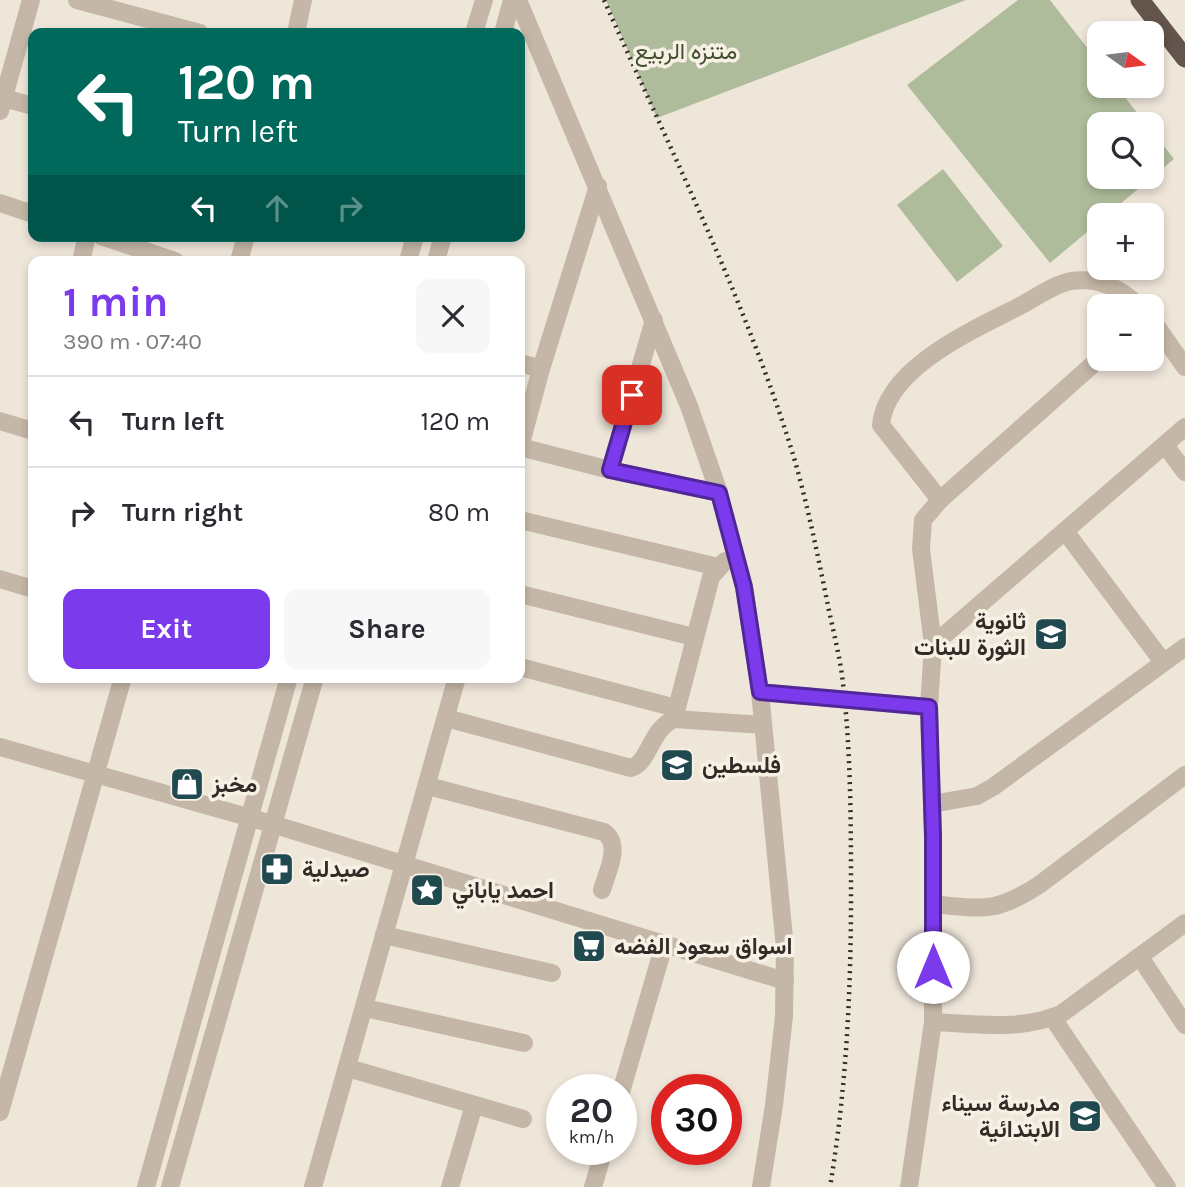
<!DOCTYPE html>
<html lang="en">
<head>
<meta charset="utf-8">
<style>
  body { margin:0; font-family:Karla,Vazirmatn,sans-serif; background:#f7f7f7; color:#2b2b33; height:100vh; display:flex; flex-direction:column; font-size:26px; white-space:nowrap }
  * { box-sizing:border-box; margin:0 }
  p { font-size:23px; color:#7c7c81 }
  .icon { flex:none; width:38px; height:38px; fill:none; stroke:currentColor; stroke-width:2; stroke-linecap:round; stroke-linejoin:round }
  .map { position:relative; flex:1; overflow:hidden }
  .drawer { position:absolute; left:28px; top:256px; width:497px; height:427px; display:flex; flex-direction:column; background:#fff; border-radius:14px; box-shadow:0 4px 10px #0003 }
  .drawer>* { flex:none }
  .top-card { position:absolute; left:28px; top:28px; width:497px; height:214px; border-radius:14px; box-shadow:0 4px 10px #0003; background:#00695c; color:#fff; overflow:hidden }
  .needle { width:46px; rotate:104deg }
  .tools { position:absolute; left:1087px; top:21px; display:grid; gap:14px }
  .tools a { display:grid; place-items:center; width:77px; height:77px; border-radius:14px; background:#fff; box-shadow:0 4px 10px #0003; font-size:35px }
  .speed { position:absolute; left:546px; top:1074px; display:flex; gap:14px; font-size:35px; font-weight:700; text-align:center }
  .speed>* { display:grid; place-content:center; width:91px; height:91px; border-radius:50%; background:#fff; box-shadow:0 4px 10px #0003; line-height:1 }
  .speed small { font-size:18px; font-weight:400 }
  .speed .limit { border:10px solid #d22; background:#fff; color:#111 }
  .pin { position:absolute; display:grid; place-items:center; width:60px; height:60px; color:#fff; margin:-30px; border-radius:14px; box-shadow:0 4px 10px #0006 }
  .me { position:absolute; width:77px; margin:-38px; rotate:0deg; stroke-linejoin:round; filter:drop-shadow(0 0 5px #0008) }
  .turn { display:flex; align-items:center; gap:24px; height:147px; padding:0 35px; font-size:32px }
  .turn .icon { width:91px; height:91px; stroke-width:2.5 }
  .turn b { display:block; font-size:49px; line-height:60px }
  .lanes { display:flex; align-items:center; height:66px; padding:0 35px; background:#0003; justify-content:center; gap:35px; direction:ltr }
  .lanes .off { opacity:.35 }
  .round { display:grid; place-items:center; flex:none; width:74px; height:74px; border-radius:14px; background:#f7f7f7 }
  .head { display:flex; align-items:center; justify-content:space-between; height:119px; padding:0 35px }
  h1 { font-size:42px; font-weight:700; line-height:52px; color:#7c3aed }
  .button { display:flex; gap:14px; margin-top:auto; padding:14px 35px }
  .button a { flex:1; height:80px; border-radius:14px; background:#7c3aed; color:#fff; font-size:28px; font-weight:700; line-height:80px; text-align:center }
  .button a+a { background:#f7f7f7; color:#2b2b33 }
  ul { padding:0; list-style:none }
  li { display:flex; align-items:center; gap:21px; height:91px; padding:0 35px; border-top:2px solid #e1e1e2 }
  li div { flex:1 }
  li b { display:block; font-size:26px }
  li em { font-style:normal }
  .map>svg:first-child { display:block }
</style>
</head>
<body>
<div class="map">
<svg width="1185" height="1187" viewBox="0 0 1185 1187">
  <rect width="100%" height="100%" fill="#efe6da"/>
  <g fill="#afbc9b">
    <path d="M606,0H966L657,118Z"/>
    <path d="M1018,0H1050L1099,63V86H1116L1146,124H1099V177H1152V131L1174,159L1107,215H1099V222L1050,263L907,85Z"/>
    <path d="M943,169L1003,246L957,282L897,205Z"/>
  </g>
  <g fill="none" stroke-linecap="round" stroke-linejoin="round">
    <g stroke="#c5b7a7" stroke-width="18">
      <path d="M77,0L200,33"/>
      <path d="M296,33L303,0"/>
      <path d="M4,98L33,106"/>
      <path d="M0,111L31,0"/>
      <path d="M0,203L33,214"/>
      <path d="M101,236L175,261"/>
      <path d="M81,261L87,236"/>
      <path d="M239,261L246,236"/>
      <path d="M1152,320L1185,367"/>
      <path d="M520,363L541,369"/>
      <path d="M0,421L33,431"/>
      <path d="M1165,445L1185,472"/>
      <path d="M520,447L541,369L598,186"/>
      <path d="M520,447L610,470L719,493"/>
      <path d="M610,470L654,320"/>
      <path d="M940,500L1099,359"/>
      <path d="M520,520L718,567"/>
      <path d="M1065,531L1163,662"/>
      <path d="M0,579L33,589"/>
      <path d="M520,594L694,637"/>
      <path d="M933,645L1185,427"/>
      <path d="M520,667L676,708"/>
      <path d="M760,692L929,707"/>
      <path d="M446,718L631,768C650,762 649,731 674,719L763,725"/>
      <path d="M674,719L711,577L725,561"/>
      <path d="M0,747L272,824L785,981"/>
      <path d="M428,786L604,832C622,845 607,872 602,890"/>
      <path d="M932,804L977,796L993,787L1185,647"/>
      <path d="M933,904C983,909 996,913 1039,885L1185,775"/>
      <path d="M384,935L552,973"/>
      <path d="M1140,957L1185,1025"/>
      <path d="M365,1008L524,1043"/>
      <path d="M1052,1017L1167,1187"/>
      <path d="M933,1022C976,1024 1020,1031 1061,1014L1185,923"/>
      <path d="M348,1068L523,1119"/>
      <path d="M621,1092L664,945"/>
      <path d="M0,1112L123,677"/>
      <path d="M313,1187L457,677"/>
      <path d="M450,1187L474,1105"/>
      <path d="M593,1187L604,1150"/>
      <path d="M909,1187L933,1022V836L929,707L933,645L921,549L923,520L940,500L881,425C886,368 973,330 1018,307C1034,299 1054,284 1071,281C1099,277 1120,288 1139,306"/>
    </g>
    <g stroke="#c5b7a7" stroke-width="18">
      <path d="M518,0L689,406L719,493L744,587L760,692L785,948L784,1016L774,1105L761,1187"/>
      <path d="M474,33L484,0"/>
      <path d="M503,33L512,0"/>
      <path d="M408,261L415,236"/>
      <path d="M436,261L443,236"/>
      <path d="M146,1187L289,677"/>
      <path d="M170,1187L315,677"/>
    </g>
    <path stroke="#63544c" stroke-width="19" d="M1140,0L1185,58"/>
    <path stroke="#332b27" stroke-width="4.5" stroke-dasharray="2 5" stroke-linecap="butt" d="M604,0C670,149 743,295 792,451C806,498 816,547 826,596C831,622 838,648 842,675C851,748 851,823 851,897C851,994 846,1091 830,1187"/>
  </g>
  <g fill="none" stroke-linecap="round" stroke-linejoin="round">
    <g stroke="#51269a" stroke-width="18">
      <path id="route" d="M632,395L610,470L719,493L744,587L760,692L929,707L933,836V967"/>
    </g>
    <use href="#route" stroke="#7c3aed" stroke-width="12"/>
  </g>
  <defs>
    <g id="school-square" transform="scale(1.75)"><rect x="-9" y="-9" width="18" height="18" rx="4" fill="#204a50" stroke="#f7f0e5"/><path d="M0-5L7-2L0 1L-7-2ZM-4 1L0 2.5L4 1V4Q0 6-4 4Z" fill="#fff"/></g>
    <g id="shop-square" transform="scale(1.75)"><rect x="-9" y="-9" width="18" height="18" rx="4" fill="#204a50" stroke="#f7f0e5"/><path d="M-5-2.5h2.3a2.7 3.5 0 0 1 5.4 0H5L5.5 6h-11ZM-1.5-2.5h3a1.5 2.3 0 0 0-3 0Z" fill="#fff"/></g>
    <g id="pharmacy-square" transform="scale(1.75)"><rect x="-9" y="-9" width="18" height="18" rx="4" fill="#204a50" stroke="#f7f0e5"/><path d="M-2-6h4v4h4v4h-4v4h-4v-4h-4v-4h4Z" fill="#fff"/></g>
    <g id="sight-square" transform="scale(1.75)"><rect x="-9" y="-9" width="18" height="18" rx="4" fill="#204a50" stroke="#f7f0e5"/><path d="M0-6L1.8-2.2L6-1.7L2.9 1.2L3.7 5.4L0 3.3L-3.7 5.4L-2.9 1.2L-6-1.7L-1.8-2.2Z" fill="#fff"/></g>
    <g id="supermarket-square" transform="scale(1.75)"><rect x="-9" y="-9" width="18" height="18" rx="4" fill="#204a50" stroke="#f7f0e5"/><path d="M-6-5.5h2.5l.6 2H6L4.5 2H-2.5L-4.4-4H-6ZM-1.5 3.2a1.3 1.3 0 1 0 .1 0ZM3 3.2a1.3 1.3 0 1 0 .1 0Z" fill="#fff"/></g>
  </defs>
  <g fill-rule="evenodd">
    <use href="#school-square" x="1051" y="634"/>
    <use href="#school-square" x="677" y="765"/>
    <use href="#shop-square" x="187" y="784"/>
    <use href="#pharmacy-square" x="277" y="869"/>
    <use href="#sight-square" x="427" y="890"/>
    <use href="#supermarket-square" x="589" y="946"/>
    <use href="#school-square" x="1085" y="1116"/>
  </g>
  <g text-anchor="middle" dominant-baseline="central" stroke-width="7" stroke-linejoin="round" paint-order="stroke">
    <g font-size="23" fill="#404f2d" stroke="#f7f0e5">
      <text x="686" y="51">متنزه الربيع</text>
    </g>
    <g font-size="23" font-weight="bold" fill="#332b27" stroke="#f7f0e5" text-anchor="start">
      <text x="1026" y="621" text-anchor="end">ثانوية<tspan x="1026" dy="26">الثورة للبنات</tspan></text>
      <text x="702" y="765">فلسطين</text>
      <text x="212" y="784">مخبز</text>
      <text x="302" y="869">صيدلية</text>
      <text x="452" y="890">احمد ياباني</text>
      <text x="614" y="946">اسواق سعود الفضه</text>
      <text x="1060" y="1103" text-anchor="end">مدرسة سيناء<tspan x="1060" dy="26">الابتدائية</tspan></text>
    </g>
  </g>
</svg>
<div class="tools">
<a><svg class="needle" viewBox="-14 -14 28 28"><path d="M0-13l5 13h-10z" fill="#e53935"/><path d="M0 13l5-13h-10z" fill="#7c7c81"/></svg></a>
<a><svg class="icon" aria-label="search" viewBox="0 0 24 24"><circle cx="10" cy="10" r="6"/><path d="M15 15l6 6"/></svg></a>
<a>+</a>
<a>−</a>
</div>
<div class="speed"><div>20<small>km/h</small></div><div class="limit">30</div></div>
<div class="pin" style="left:632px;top:395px;background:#d93025"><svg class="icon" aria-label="arrive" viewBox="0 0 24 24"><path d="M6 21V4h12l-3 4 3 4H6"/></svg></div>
<svg class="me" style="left:933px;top:967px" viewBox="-20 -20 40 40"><circle r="19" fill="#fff"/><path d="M0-13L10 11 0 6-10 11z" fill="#7c3aed"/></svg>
<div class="top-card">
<div class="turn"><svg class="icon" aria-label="left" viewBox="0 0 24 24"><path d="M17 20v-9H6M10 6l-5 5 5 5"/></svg><div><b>120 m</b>Turn left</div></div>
<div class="lanes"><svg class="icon" aria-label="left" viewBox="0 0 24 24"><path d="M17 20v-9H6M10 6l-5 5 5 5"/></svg><svg class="icon off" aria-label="ahead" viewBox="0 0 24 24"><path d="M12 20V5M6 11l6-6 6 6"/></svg><svg class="icon off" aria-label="right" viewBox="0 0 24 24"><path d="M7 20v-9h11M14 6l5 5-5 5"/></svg></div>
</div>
<section class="drawer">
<div class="head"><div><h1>1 min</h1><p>390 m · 07:40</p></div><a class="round"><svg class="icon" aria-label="close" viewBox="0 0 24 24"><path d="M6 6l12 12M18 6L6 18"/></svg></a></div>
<ul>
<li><svg class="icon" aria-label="left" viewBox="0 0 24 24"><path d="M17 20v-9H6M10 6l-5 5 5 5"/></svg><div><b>Turn left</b></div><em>120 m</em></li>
<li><svg class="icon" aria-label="right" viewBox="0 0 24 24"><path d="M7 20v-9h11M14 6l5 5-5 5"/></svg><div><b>Turn right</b></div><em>80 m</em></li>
</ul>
<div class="button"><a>Exit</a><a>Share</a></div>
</section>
</div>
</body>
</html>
